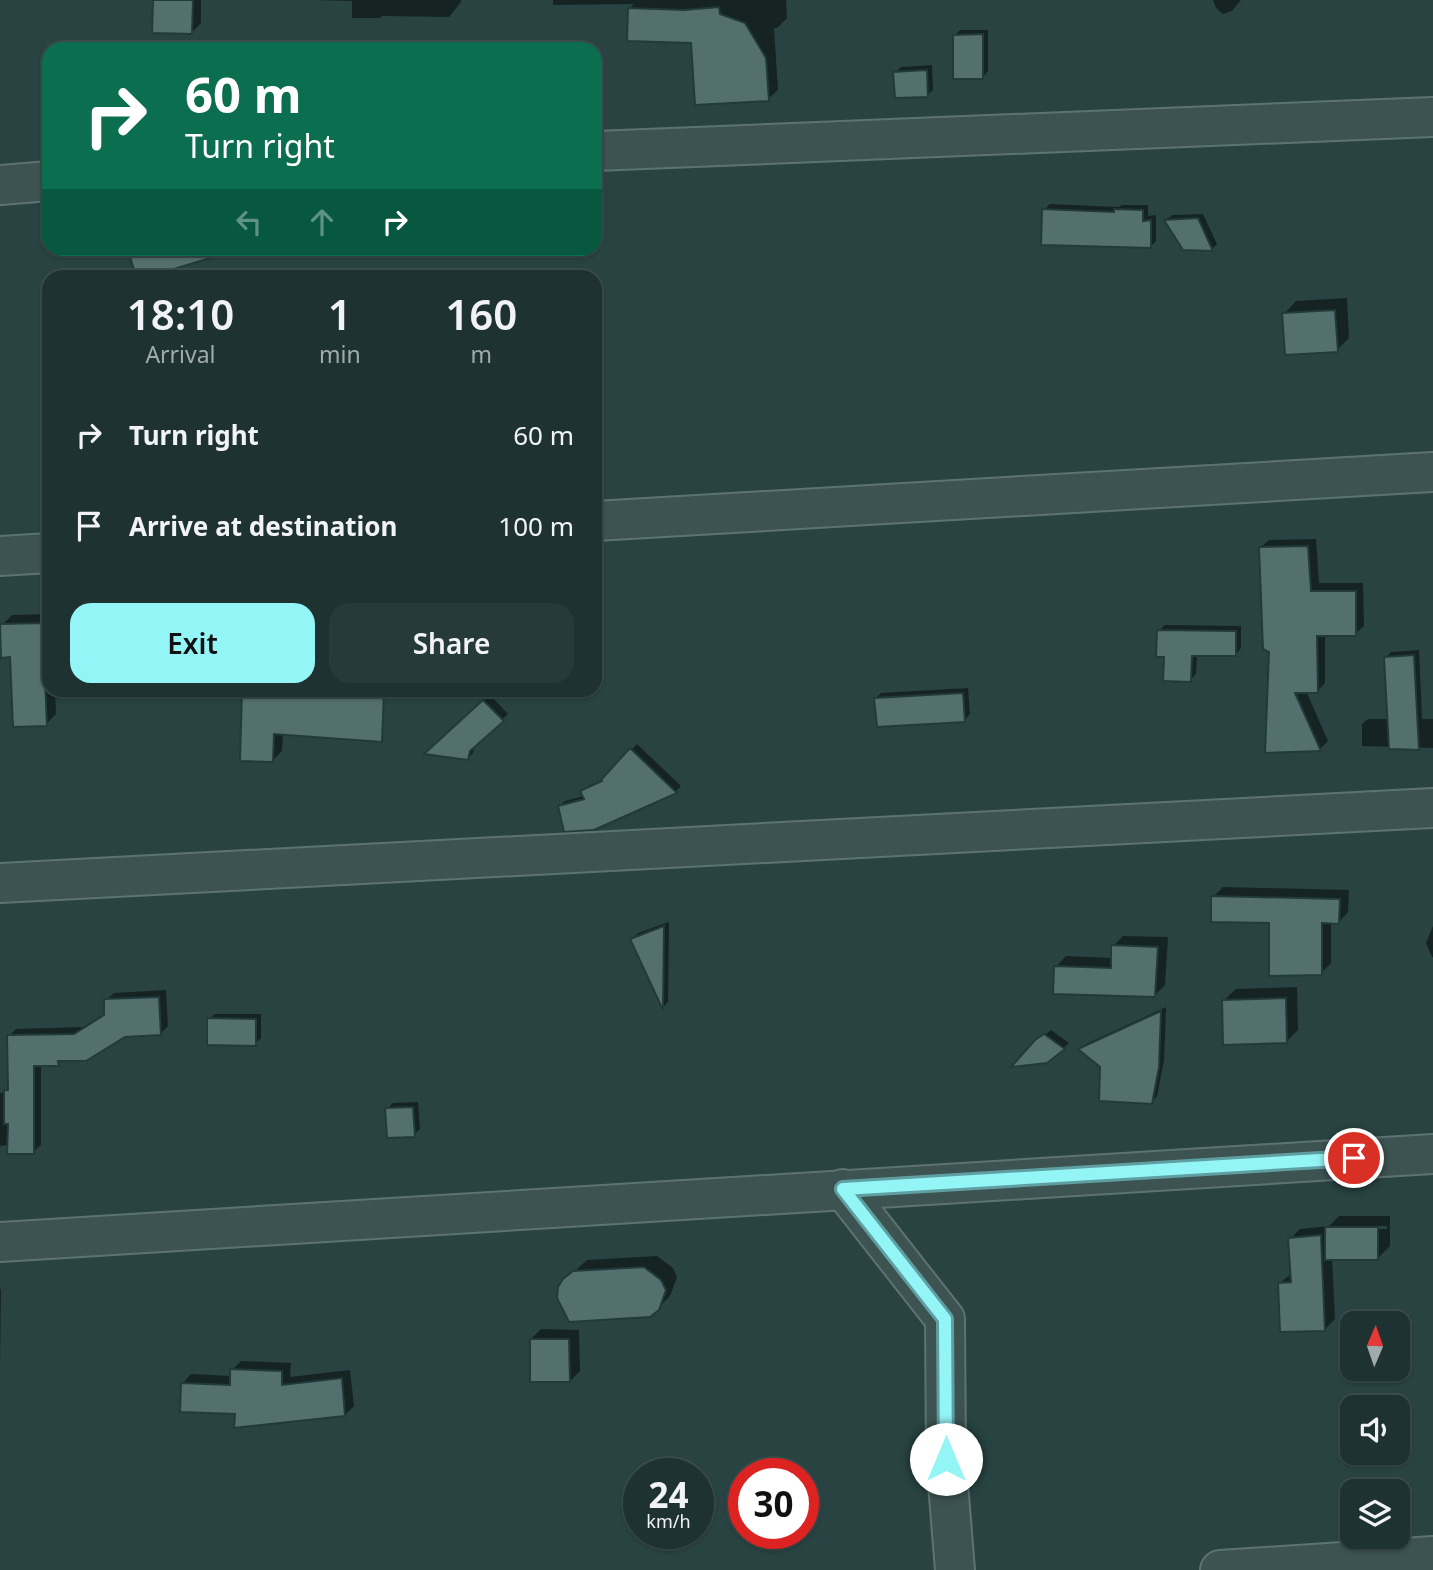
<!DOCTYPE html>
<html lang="en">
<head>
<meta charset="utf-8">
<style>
  body { margin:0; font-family:"Noto Sans",sans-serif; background:#263a3a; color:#f1f3f6; height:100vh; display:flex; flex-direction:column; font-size:26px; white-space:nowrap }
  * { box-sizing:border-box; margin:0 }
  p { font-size:23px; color:#a1aaac }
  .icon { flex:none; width:38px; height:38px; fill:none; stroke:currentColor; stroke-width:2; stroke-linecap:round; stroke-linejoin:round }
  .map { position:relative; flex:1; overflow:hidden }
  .side { position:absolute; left:42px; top:270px; width:560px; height:427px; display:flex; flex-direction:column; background:#1e3232; border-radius:21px; box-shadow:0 2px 5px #0004,0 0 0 2px #3c4d4d }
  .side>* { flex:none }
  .hud { position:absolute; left:42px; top:42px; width:560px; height:214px; border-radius:21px; box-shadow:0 2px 5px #0004,0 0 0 2px #3c4d4d; background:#0b6e4f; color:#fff; overflow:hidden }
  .needle { width:46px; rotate:2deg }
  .fabs { position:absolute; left:1340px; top:1311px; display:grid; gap:14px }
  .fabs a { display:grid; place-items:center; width:70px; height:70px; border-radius:14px; background:#1e3232; box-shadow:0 2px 5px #0004,0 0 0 2px #3c4d4d; font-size:35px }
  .speed { position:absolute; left:623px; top:1458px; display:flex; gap:14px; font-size:35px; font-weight:700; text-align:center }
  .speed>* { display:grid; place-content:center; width:91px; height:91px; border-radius:50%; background:#1e3232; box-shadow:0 2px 5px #0004,0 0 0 2px #3c4d4d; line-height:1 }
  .speed small { font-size:18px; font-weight:400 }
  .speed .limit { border:10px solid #d22; background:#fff; color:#111 }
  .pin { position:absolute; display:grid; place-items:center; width:60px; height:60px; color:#fff; margin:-30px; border:4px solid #fff; border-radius:50%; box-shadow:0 2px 7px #0007 }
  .me { position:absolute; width:77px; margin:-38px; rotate:0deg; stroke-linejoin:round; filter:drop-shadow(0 0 5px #0008) }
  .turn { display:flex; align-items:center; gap:24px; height:147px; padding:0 28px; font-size:32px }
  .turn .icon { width:91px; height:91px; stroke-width:2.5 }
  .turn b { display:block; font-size:49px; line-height:60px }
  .lanes { display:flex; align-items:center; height:66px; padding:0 28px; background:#0003; justify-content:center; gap:35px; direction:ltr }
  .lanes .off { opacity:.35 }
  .eta { display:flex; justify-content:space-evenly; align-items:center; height:119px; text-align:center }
  .eta b { font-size:42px; font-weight:600; line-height:49px }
  .cta { display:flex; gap:14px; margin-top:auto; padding:14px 28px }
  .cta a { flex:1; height:80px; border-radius:21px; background:#94f5f7; color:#111; font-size:28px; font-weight:600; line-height:80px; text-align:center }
  .cta a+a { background:#263a3a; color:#f1f3f6 }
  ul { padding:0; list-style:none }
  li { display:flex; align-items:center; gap:21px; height:91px; padding:0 28px }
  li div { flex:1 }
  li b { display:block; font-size:26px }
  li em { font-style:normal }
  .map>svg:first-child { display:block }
</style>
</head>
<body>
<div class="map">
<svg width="1433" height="1570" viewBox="0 0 1433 1570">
  <rect width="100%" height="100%" fill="#284342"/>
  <g fill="#0007" fill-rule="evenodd">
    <path d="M155,0H201V23L192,32Z"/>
    <path d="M312,0H461V2L449,17L382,16L380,18H352V1Z"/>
    <path d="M553,0H786L787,18L777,28H774L778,90L768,99L693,42L630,8L634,4L553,5Z"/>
    <path d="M1213,0H1241L1232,11L1223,14L1216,8Z"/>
    <path d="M960,30H988V71L983,77L955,35Z"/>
    <path d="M932,65L933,90L927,95L895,73L901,67Z"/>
    <path d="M1050,204L1119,207L1122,205H1148V216L1156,215V241L1150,247L1044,210Z"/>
    <path d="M1203,214L1217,244L1212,249L1166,220L1172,215Z"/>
    <path d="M1347,298L1349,338L1337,350L1284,314L1296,301Z"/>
    <path d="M1316,539L1319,583H1363L1364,626L1355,634H1325V683L1317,692L1306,691L1328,741L1320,749L1267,751L1271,651L1260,548L1269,540Z"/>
    <path d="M49,614V690H55L56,714L46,724L11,656L2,625L12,615Z"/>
    <path d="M1165,625L1241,626V648L1236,654L1197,655L1196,674L1190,680L1166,655L1159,631Z"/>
    <path d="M1419,650L1422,719H1433V748L1362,746V724L1368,719H1389L1386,657L1391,652Z"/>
    <path d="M968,688L970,714L965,720L875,699L881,693Z"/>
    <path d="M244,690H372L356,728L283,733L282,751L273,760H242Z"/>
    <path d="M490,695L508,714L475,744L473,753L468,758L428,753Z"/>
    <path d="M637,744L681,786L676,791L594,828L560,806L565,801L584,796L582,792L588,786L604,779Z"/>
    <path d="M1223,887L1349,890L1348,912L1339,922H1331V963L1321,973L1271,921L1213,897Z"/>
    <path d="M669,922L668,1002L663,1007L632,939L638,933Z"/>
    <path d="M1433,926V957H1432L1426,943Z"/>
    <path d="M1123,936L1168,937L1165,985L1154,996L1056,967L1066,956L1113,958V946Z"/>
    <path d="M1297,987L1298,1030L1286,1042L1223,1001L1236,989Z"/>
    <path d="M166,990L168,1026L160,1034L125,1035L62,1059L58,1064H41V1145L33,1152L9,1145L0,1146V1093L6,1092L10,1087L9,1036L16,1029L83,1027L106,1013V1000L114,993Z"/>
    <path d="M1166,1007L1164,1060L1157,1096L1152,1102L1080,1049L1086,1044Z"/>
    <path d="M215,1014H261V1038L255,1044L209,1019Z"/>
    <path d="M1051,1030L1069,1043L1047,1062L1036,1042Z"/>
    <path d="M418,1102L420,1129L414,1135L387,1109L393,1103Z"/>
    <path d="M1339,1216H1390V1246L1378,1258H1332L1335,1319L1325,1329L1280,1283L1292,1273L1290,1239L1300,1229L1329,1226ZM1337,1226H1387V1229H1337Z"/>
    <path d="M657,1256L673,1268L677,1277L670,1296L658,1308L565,1280L587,1260Z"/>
    <path d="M0,1289H1L0,1367Z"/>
    <path d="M541,1329L579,1330L580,1371L570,1381L531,1339Z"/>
    <path d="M241,1361L291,1363L290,1377L350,1370L354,1406L345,1415L236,1413L183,1383L191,1374L232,1376V1370Z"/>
  </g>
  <g fill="#53706f" stroke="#233a3a" stroke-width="2">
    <path d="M153,0H193L192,34L152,33Z"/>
    <path d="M719,7L720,14L745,23L766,58L769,101L695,105L691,43L627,41L628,8L684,10Z"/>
    <path d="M983,34V79H953V35Z"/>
    <path d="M927,70L928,97L895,98L893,72Z"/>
    <path d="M1042,209L1114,212V209L1143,210V221L1151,220V248L1041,245Z"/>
    <path d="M1198,218L1213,251L1183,250L1164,220Z"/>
    <path d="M146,248H219L220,255L151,276H136L129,254Z"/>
    <path d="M1335,310L1338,352L1285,355L1282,313Z"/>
    <path d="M1308,546L1311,591H1356V636H1317L1318,693H1295L1321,751L1265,753L1269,652L1263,649L1259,547Z"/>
    <path d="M45,623L46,656H44L47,726L13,727L10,657L1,658L0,624Z"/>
    <path d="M1157,630L1236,631V656H1192L1191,682L1163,681L1164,657H1156Z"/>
    <path d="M1414,655L1419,750L1389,749L1384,657Z"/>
    <path d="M242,690H384L382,742L274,734L273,762L240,761Z"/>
    <path d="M963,693L965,722L877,727L874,698Z"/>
    <path d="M483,700L504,721L470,751L468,760L424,754Z"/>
    <path d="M630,748L677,793L594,830L564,832L558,806L584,799L580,791L602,781L601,780Z"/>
    <path d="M1211,896L1340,899L1339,924L1322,923V975L1269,976V923L1211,922Z"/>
    <path d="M664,926L663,1010L630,939Z"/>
    <path d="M1111,945L1158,947L1155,997L1053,994L1054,966L1111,968Z"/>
    <path d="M159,997L161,1035L125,1037L86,1061H58L59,1066H34V1154H7L8,1124H4V1090H8L7,1035L74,1034L104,1015V999Z"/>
    <path d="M1286,998L1287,1043L1223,1045L1222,1000Z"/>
    <path d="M1161,1011L1159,1067L1152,1104L1099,1101L1100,1067L1078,1049Z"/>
    <path d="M207,1018L256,1019V1046L207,1045Z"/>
    <path d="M1044,1034L1065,1049L1047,1063L1011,1067L1035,1040Z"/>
    <path d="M413,1107L415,1137L387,1138L385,1108Z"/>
    <rect x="1325" y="1227" width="53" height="33"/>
    <path d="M1321,1235L1325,1331L1280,1332L1278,1283L1291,1282L1288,1238Z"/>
    <path d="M644,1267L661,1280L666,1290L659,1310L650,1317L569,1322L557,1298L558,1287L563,1279L573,1271Z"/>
    <path d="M530,1339H569L570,1382H530Z"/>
    <path d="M230,1369L282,1371V1385L342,1378L345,1416L234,1428L235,1414L180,1412L181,1383L230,1385Z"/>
  </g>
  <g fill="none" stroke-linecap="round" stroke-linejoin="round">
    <g stroke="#5d7373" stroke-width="42">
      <g id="minor">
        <path d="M595,151L1433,117"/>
        <path d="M0,185L49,181"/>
        <path d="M595,521L1433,472"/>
        <path d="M0,556L49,553"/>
        <path d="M0,883L1433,808"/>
        <path d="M843,1189L945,1319L946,1459L955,1570"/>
        <path d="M0,1242L1433,1154"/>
        <path d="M1220,1570L1433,1556"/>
      </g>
    </g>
    <use href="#minor" stroke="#3c5352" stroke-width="38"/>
  </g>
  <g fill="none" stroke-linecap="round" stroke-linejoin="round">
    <g stroke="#609fa1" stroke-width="18">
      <path id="route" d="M946,1459L945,1319L843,1189L1354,1158"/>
    </g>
    <use href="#route" stroke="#94f5f7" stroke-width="12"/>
  </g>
</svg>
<div class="fabs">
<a><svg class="needle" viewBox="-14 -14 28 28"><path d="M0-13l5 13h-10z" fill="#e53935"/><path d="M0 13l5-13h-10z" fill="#a1aaac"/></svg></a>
<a><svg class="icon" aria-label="sound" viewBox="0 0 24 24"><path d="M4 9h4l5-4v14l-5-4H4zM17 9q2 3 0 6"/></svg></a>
<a><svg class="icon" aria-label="layers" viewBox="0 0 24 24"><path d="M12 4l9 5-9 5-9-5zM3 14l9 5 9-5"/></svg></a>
</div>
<div class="speed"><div>24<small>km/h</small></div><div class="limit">30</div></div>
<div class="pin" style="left:1354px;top:1158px;background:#d93025"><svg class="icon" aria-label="arrive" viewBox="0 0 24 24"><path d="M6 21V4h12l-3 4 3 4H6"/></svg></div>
<svg class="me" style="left:946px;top:1459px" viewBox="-20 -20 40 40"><circle r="19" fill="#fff"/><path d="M0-13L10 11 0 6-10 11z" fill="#94f5f7"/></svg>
<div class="hud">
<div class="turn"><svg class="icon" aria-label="right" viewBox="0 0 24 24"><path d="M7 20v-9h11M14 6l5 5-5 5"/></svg><div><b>60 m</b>Turn right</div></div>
<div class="lanes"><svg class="icon off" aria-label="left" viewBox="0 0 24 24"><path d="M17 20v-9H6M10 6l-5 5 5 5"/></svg><svg class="icon off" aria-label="ahead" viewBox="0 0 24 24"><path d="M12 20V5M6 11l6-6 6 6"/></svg><svg class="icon" aria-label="right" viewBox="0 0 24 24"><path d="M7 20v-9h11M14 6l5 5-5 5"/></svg></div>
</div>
<section class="side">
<div class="eta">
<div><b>18:10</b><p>Arrival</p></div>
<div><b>1</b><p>min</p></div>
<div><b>160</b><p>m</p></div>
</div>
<ul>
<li><svg class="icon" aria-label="right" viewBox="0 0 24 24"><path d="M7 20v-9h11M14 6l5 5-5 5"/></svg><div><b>Turn right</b></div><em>60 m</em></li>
<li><svg class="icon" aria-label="arrive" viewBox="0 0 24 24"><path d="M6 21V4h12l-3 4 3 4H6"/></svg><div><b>Arrive at destination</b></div><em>100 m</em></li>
</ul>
<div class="cta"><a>Exit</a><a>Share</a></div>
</section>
</div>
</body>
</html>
